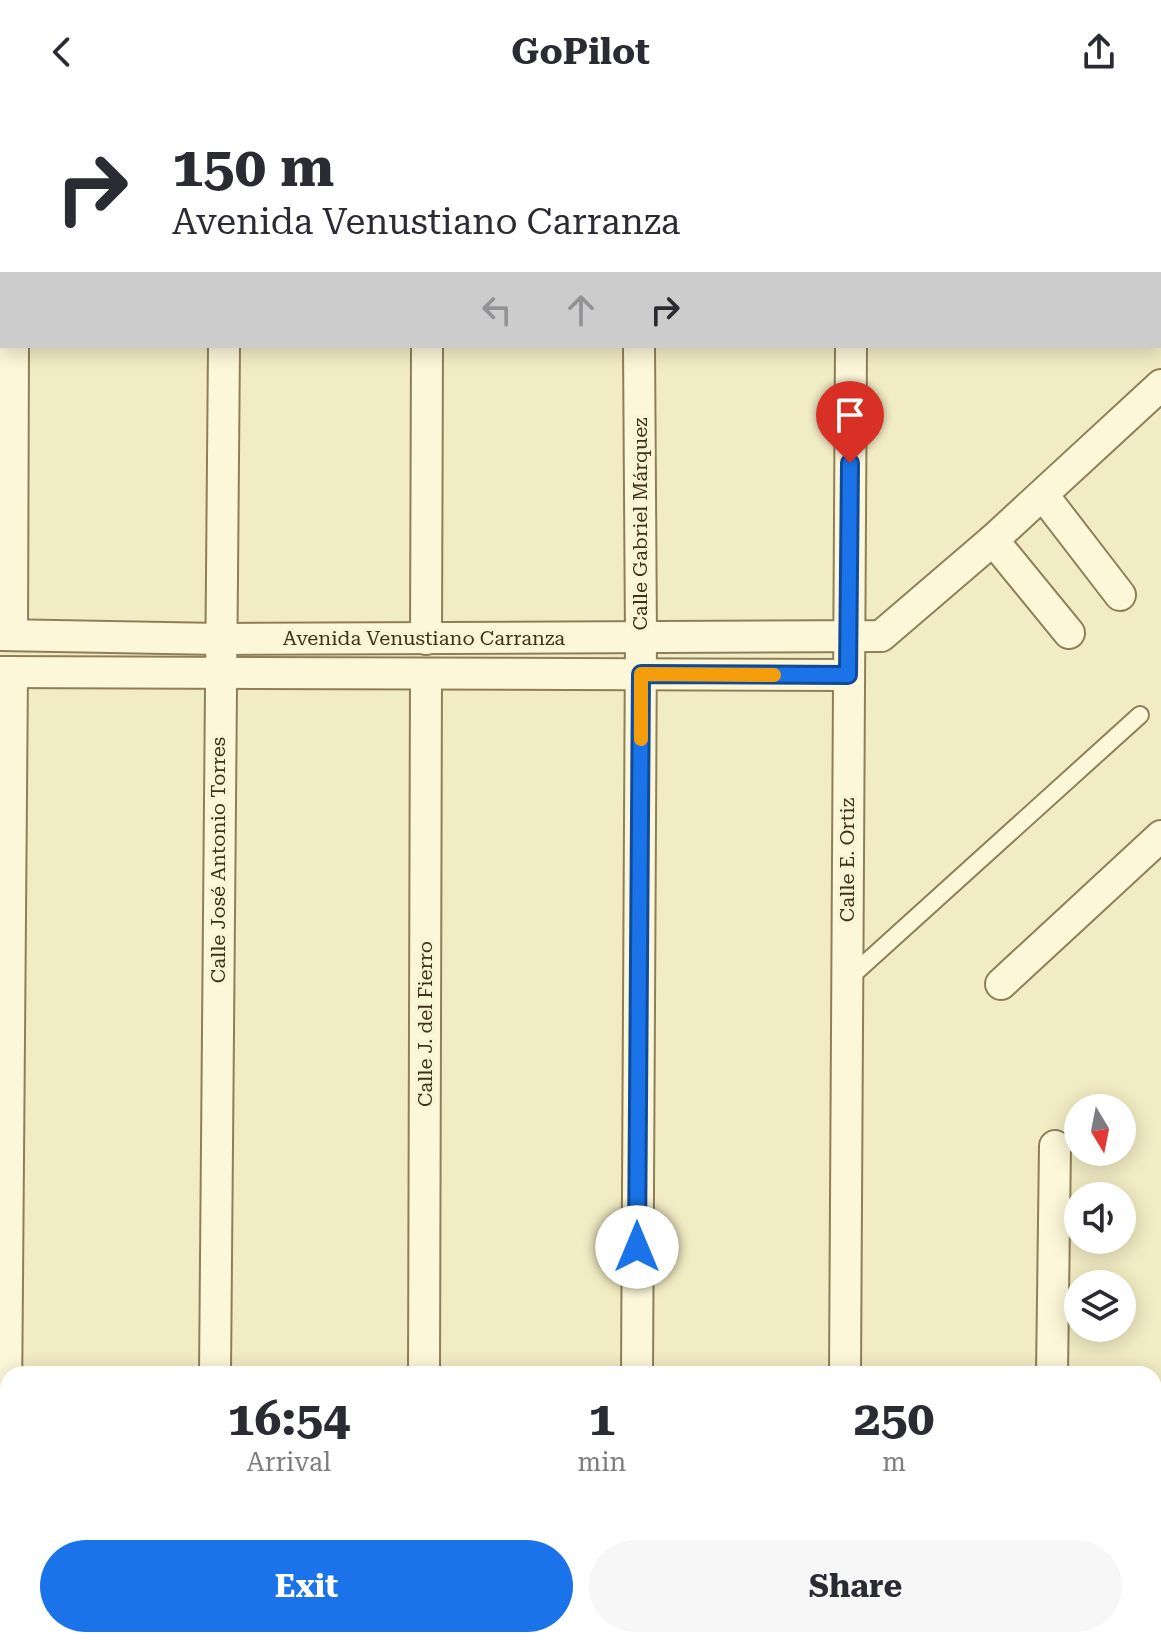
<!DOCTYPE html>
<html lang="en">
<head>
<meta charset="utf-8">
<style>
  body { margin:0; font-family:"Roboto Serif",serif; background:#f7f7f7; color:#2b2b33; height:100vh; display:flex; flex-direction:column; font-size:30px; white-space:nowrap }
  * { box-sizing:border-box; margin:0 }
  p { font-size:26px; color:#7c7c81 }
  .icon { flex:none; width:44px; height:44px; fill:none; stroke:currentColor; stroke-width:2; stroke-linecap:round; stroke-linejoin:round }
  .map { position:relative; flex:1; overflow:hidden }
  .panel { position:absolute; left:0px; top:1262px; width:1162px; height:282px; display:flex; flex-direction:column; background:#fff; border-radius:24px 24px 0 0; box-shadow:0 4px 20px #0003 }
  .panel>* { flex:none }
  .hud { position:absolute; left:0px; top:0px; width:1162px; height:244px; box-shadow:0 4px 20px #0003; background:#fff; color:#2b2b33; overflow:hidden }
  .needle { width:52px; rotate:170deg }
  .controls { position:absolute; left:1064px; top:990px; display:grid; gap:16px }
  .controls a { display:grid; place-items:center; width:72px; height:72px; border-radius:50%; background:#fff; box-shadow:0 4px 20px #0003; font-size:40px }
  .pin { position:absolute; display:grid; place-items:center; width:68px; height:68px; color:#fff; margin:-82px -34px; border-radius:50% 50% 50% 0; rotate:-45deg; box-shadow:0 0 8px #0007 }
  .pin .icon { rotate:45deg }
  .me { position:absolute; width:88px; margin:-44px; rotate:0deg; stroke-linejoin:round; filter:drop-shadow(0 0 6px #0008) }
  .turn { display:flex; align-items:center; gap:28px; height:168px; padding:0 40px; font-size:36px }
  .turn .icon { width:104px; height:104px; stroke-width:2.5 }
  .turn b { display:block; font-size:56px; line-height:68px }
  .lanes { display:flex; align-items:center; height:76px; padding:0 40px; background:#0003; justify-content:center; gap:40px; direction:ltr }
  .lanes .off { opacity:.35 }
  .eta { display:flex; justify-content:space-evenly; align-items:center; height:136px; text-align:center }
  .eta b { font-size:48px; font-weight:700; line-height:56px }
  .primary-button { display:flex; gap:16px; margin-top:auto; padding:16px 40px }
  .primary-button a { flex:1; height:92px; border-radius:48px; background:#1a73e8; color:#fff; font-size:32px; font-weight:700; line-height:92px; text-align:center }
  .primary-button a+a { background:#f7f7f7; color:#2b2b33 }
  header { display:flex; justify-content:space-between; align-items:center; height:104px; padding:0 40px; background:#fff; font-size:36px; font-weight:700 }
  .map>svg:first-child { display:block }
</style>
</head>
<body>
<header><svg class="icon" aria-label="back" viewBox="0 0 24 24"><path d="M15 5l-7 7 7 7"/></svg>GoPilot<svg class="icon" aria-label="share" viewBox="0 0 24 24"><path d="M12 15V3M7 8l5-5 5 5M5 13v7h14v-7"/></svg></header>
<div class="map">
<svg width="1161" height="1543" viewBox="0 0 1161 1543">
  <rect width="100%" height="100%" fill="#f2ecc4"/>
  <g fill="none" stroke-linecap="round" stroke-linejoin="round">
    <g stroke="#8f7f58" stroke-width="20">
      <path id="lane" d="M848,875L1140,611"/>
    </g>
    <g stroke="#8f7f58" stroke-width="34">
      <g id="street">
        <path d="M637,0V2"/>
        <path d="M930,0L945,2"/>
        <path d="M14,2V0"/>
        <path d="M227,2V0"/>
        <path d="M428,2V0"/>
        <path d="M852,2V0"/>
        <path d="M1001,2V0"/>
        <path d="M1160,48H1161"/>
        <path d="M1043,391L1120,491"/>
        <path d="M993,436L1069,529"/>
        <path d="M0,531L220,535L881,532L993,436L1161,281"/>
        <path d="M12,531L13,242"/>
        <path d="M426,535L427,242"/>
        <path d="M0,568L848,571"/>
        <path d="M1001,880L1161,732"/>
        <path d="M215,1270L224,242"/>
        <path d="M424,1270L426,570"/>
        <path d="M637,1270L641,534L639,242"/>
        <path d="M845,1270L851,242"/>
        <path d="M1052,1270L1055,1042"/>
        <path d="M1154,1325H1161"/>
        <path d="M4,1543L12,568"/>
        <path d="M213,1543V1536"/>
        <path d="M421,1543V1536"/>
        <path d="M632,1543V1536"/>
        <path d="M841,1543L842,1536"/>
        <path d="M1048,1543V1536"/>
      </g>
    </g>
    <use href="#lane" stroke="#fcf7d8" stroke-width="16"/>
    <use href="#street" stroke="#fcf7d8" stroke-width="30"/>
  </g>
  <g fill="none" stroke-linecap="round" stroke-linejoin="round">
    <g stroke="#114b97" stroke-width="20">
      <path id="route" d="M637,1143L641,570L848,571L850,359"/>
    </g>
    <use href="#route" stroke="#1a73e8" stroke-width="14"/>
    <path stroke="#f59e0b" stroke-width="14" d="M641,635V570L774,571"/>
  </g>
  <g text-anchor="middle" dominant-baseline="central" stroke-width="7" stroke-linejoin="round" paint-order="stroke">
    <g font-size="20" fill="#3e321d" stroke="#f9f4d4">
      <text transform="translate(640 420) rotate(-90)">Calle Gabriel Márquez</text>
      <text x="424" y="534">Avenida Venustiano Carranza</text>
      <text transform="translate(218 756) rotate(-90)">Calle José Antonio Torres</text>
      <text transform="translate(847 756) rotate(-90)">Calle E. Ortiz</text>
      <text transform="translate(425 920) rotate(-90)">Calle J. del Fierro</text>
    </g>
  </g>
</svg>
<div class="controls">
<a><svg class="needle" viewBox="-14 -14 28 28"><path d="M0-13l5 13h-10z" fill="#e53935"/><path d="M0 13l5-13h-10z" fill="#7c7c81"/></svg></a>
<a><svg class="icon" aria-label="sound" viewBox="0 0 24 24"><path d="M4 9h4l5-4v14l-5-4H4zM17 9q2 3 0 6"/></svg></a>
<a><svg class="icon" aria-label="layers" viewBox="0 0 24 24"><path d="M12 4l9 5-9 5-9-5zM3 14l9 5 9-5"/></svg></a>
</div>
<div class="pin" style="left:850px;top:359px;background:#d93025"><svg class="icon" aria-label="arrive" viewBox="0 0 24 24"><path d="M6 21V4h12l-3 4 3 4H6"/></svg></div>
<svg class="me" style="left:637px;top:1143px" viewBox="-20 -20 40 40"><circle r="19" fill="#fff"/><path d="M0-13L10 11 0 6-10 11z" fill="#1a73e8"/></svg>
<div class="hud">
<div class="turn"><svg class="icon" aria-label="right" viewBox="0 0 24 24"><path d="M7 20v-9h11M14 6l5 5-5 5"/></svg><div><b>150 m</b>Avenida Venustiano Carranza</div></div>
<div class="lanes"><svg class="icon off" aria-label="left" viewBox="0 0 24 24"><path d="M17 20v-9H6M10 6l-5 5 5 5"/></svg><svg class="icon off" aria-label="ahead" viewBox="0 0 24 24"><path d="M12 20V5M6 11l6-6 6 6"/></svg><svg class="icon" aria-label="right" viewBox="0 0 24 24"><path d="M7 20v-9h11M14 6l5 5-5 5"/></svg></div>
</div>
<section class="panel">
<div class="eta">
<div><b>16:54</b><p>Arrival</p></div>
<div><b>1</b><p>min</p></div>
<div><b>250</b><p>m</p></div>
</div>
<div class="primary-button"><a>Exit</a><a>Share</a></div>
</section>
</div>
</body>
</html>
